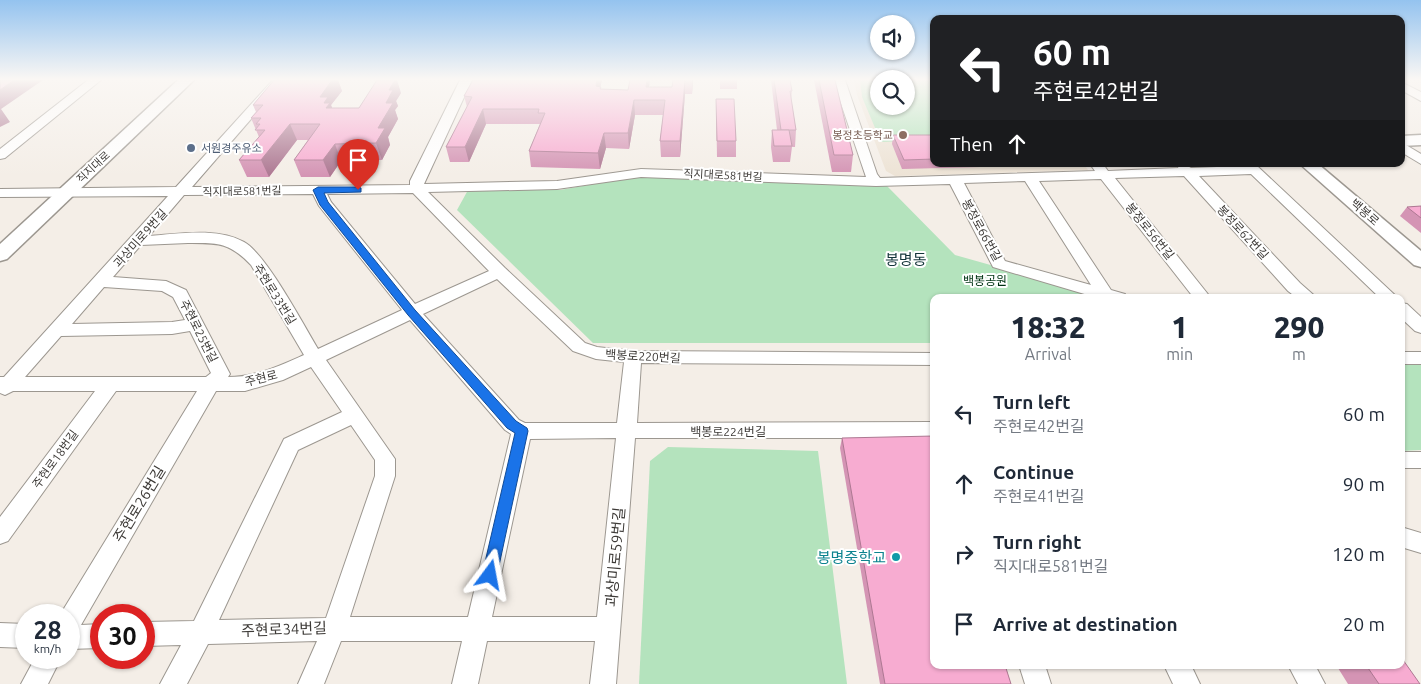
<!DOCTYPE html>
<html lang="en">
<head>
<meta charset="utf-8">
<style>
  body { margin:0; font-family:Ubuntu,"Noto Sans KR",sans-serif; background:#f6f6f7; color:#1f2937; height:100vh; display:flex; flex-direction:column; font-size:19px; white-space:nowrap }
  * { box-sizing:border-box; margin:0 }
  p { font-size:16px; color:#747a83 }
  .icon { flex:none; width:28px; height:28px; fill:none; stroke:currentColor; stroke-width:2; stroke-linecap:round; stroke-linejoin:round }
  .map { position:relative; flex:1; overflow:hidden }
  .sheet { position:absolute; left:930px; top:294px; width:475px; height:375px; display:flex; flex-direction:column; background:#fff; border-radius:10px; box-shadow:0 1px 4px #0004 }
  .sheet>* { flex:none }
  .banner { position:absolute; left:930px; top:15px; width:475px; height:152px; border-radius:10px; box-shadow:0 1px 4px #0004; background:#202124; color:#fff; overflow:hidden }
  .tools { position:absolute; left:870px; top:15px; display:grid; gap:10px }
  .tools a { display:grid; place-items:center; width:45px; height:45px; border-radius:50%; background:#fff; box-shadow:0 1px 4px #0004; font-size:25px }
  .speed { position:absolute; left:15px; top:604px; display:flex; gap:10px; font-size:25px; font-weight:700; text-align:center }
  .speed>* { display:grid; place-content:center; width:65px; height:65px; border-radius:50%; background:#fff; box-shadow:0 1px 4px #0004; line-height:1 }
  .speed small { font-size:12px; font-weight:400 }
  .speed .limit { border:8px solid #d22; background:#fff; color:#111 }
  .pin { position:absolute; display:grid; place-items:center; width:42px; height:42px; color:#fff; margin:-51px -21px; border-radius:50% 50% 50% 0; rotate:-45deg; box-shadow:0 0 5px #0007 }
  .pin .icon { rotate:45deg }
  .me { position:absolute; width:55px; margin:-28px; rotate:13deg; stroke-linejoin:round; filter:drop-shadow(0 0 4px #0008) }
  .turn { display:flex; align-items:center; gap:18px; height:105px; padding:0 20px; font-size:22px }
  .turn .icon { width:65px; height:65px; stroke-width:2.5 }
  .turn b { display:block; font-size:35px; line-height:42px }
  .then { display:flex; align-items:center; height:48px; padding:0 20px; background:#0003; gap:10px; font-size:19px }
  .eta { display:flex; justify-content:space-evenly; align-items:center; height:85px; text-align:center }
  .eta b { font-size:30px; font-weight:800; line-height:35px }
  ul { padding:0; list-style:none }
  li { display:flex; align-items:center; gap:15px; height:70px; padding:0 20px }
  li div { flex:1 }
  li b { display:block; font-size:19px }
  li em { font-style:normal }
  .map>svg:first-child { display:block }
</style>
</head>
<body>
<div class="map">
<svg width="1421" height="684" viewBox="0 0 1421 684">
  <rect width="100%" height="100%" fill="#f4eee7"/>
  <path fill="#ede3d5" d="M854,80H879V106H906V80H934V164H1084L1088,170L895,176L886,171L857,95Z"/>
  <g fill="#b4e3bd">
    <path d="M860,80H879V106H906V80H934V140L881,142L862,97Z"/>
    <path d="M644,175L887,186L955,255L1105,297L934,298V343H593L457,210L468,190H560Z"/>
    <path d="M1401,360H1421V450L1401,451Z"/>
    <path d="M668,447L818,451L847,684H639L650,461Z"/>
  </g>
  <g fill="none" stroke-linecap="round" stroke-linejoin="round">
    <g stroke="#9c9790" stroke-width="2">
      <g id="minor">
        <path d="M88,80H101L5,158L0,159V149Z"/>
        <path d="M273,80H285L192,187L410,185V181L460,80H472L424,184L557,181L641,169L866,177L833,80H845L877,174L880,178L1095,171L1090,164H1103L1108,171L1178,168L1179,165L1184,164L1191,168L1243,166L1242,164H1255L1398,298H1380L1251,174L1199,176L1300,283L1317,298H1297L1288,291L1184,176L1115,178L1211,298H1194L1101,179L1039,181L1111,290L1125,294L1127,298H1098L993,267L950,184L876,186L641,177L557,189L428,192L505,268L585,343L597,347L633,351L934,353V365L641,363L637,423L934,422V438H635L616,684H590L595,641H487L478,684H452L462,641H341L324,684H298L317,641L208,644L187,684H160L181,645L144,646V622L194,621L284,439L342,412L311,367L283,380L245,391H216L81,625L101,624V648L69,649V615H60L197,391H116L8,541L0,544V517L95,391H13L5,395L0,393V377H4L168,196L0,197V189L176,187ZM1025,181L1091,285L1005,261L964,183ZM413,193L489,271L415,304L331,202L327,194ZM313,194L319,206L402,310L318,349C303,324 266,254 244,242C217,227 178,234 149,236L184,195ZM188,243C218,243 229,242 251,265L304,355C279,366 256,377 228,377L230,374L186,290L166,281L113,277L141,245ZM497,279L573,351L596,359L624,362L617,423H525L519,420L423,314ZM104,287L162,291L173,297L185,320L172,322L72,324ZM410,320L505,430L511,434L468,617H350L395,476V459L326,360ZM190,331L211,373L206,377H25L61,336L172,334ZM351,425L375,460V476L326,618L219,620L298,450ZM616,438L597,617H492L530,439Z"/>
        <path d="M1401,82L1421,92V101L1401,90Z"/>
        <path d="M1401,142L1421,154V164L1401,152Z"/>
        <path d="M1401,303L1407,304L1421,317V333L1415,331L1401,318Z"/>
        <rect x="1401" y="352" width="20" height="12"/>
        <rect x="1401" y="452" width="20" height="16"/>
        <path d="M1401,527L1421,533V553L1401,547Z"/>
        <path d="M0,623L26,624V648L0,647Z"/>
        <path d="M35,658H61L48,684H21Z"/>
        <path d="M1019,665H1045L1051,684H1025Z"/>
        <path d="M1164,665H1191L1200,684H1173Z"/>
        <path d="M1288,665H1315L1325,684H1298Z"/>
      </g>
    </g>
    <g stroke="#9c9790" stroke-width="3">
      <g id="tertiary">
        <path d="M178,80H194L7,259L0,261V244Z"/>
        <path d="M1421,135V145L1401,146V136Z"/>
        <path d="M1300,164H1318L1421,251V267L1414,265Z"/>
      </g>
    </g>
    <use href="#minor" fill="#fff" fill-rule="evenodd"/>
    <use href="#tertiary" fill="#fff" fill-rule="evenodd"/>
  </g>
  <g fill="#d494b4">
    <path d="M274,80H338L342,91L331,105L332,108H359L401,93L396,101L398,106L395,110L398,119L388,137L390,145L382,160L341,161L330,177H301L294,160L308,140H297L269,177H247L239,160L259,137L251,118L256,112L253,105Z"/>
    <path d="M473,80H602L600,87L601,89L628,90L650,80L649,87H672L673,80H693L692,94H685L680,157H661L660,141L663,115H635L629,149L606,148L600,169L531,167L529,151L540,124H486L469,162H450L446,147L467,107L464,96Z"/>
    <rect x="720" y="80" width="17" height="9"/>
    <path d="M771,80H790L792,91L791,100L796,130L795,147H792L790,162H773L771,147L772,130H777Z"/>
    <path d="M814,80H835L853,155L851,172H832Z"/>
    <path d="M716,99L736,141V157H717Z"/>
    <path d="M893,135H934V164H981L980,167L902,169L892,144Z"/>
    <path d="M1014,164H1030V165H1015Z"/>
    <path d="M1421,206V233L1400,216L1407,207Z"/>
    <path d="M842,438L1011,684H880L840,448Z"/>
    <path d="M1342,665H1401L1420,684H1348L1338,668Z"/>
  </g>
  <g fill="#ad7892">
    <path d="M14,80H43L1,109L10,122L0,127V90Z"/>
    <path d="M332,80H338L342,91L331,105L334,113L332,124L320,97Z"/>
    <path d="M395,80H397L401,93L396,101L398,106L395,110L398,119L388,137L390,145L382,160L376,143L378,128L389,90Z"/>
    <path d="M597,80H602L597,101L596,86Z"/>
    <path d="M647,80H650L647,101L646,87Z"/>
    <path d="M685,80V94L680,157V141Z"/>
    <path d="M692,80H693L692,94Z"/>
    <path d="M634,100L635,115L629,149L628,133Z"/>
    <path d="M483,109L486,124L469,162L465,147Z"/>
    <path d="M290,124L297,140L269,177L261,160Z"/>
    <path d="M604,133L606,148L600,169L598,153Z"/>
    <path d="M335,144L341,161L330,177L323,160Z"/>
  </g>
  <g fill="#f7acd1" stroke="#ad7892">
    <path d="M0,80H14L0,90Z"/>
    <path d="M274,80H332L320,97H328L324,103H330L326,108H359L377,80H395L389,90H393L386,103H393L378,128H385L376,143L335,144L323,160H294L320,124H290L261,160H239L265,130H255L260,124H256L261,118H251L263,105H253Z"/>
    <path d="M473,80H597L596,86L601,87L600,89L628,90L630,80H647L646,87H672L673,80H685L680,141H660L665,100H634L628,133H604L598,153L529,151L545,113H538L539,109H483L465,147H446L472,97L464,96Z"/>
    <path d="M774,80H790L792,91H790L796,130H781Z"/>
    <path d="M819,80H835L853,155H834Z"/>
    <path d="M716,99H734L736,141H717Z"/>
    <path d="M772,130H789L792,146H774Z"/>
    <path d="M893,135H934V159L904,160Z"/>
    <path d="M1421,206V218L1407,207Z"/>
    <path d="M934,436V665H1005L1011,684H885L842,438Z"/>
    <path d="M1401,657L1420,684H1379L1366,665H1401Z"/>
  </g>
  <linearGradient id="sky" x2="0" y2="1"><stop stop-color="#94c3ef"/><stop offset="0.45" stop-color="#faf7f4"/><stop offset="1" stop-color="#faf7f4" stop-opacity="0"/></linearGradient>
  <rect width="1421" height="176" fill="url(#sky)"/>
  <path fill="#1a73e8" stroke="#114b97" d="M358,187L361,188V192L324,193L328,202L415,310L516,421L527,428L528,431L497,575L495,580L490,582L484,580L482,575L515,433L507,428L408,315L320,205L313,190L318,187Z"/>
  <circle fill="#8d6e63" stroke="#fff" stroke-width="2" cx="903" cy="135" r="5"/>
  <circle fill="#5c6f8a" stroke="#fff" stroke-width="2" cx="191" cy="148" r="5"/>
  <circle fill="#0f9aa8" stroke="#fff" stroke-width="2" cx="896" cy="557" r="5"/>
  <g text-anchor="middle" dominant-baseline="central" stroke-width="4" stroke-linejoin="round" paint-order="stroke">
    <g font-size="11" fill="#785e54" stroke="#fff" text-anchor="end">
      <text x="893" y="135">봉정초등학교</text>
    </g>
    <g font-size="11" fill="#4e5e75" stroke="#fff" text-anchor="start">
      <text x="201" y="148">서원경주유소</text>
    </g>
    <g font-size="11" fill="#3d3a37" stroke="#fff">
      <text transform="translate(93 167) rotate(-43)">직지대로</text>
      <text transform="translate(723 175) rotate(3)">직지대로581번길</text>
      <text transform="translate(242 191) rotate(-1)">직지대로581번길</text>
    </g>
    <g font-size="12" fill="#3d3a37" stroke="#fff">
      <text transform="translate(1365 212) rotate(41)">백봉로</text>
      <text transform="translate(982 230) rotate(61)">봉정로66번길</text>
      <text transform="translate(1150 231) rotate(51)">봉정로56번길</text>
      <text transform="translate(1243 232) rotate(47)">봉정로62번길</text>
      <text transform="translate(140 238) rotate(-48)">과상미로9번길</text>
      <text transform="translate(275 294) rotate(58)">주현로33번길</text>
      <text transform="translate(199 331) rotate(63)">주현로25번길</text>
      <text transform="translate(643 356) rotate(3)">백봉로220번길</text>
      <text transform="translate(261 378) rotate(-14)">주현로</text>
      <text x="728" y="431">백봉로224번길</text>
      <text transform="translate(55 459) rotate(-54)">주현로18번길</text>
    </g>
    <g font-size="12" fill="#003313" stroke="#fff">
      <text x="985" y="280">백봉공원</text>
    </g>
    <g font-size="15" fill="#123439" stroke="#fff">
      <text x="906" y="259">봉명동</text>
    </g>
    <g font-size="15" fill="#3d3a37" stroke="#fff">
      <text transform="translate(139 504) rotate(-59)">주현로26번길</text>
      <text transform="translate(615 557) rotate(-85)">과상미로59번길</text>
      <text transform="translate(284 629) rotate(-2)">주현로34번길</text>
    </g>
    <g font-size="15" fill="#0d838f" stroke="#fff" text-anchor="end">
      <text x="886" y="557">봉명중학교</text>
    </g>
  </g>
</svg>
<div class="tools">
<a><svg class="icon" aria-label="sound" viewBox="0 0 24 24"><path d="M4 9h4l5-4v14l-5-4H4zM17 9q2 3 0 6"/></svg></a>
<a><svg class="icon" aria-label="search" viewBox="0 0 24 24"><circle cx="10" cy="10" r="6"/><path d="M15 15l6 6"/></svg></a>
</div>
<div class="speed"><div>28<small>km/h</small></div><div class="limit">30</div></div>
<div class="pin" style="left:358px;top:190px;background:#d93025"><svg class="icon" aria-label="arrive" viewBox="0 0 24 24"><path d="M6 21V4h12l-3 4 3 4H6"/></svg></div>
<svg class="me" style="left:490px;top:575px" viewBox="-20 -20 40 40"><path d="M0-17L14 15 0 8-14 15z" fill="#1a73e8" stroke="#fff" stroke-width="4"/></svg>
<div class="banner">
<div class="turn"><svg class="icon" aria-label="left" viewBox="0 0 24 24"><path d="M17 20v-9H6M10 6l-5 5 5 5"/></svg><div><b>60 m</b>주현로42번길</div></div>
<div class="then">Then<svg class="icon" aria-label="ahead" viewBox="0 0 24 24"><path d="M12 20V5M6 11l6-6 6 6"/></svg></div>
</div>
<section class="sheet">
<div class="eta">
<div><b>18:32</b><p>Arrival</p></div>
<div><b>1</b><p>min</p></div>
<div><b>290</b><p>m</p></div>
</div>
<ul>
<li><svg class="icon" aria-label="left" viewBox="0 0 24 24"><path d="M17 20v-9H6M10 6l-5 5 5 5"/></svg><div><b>Turn left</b><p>주현로42번길</p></div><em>60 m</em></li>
<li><svg class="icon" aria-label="ahead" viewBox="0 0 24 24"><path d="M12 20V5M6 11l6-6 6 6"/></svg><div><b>Continue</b><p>주현로41번길</p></div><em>90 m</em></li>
<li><svg class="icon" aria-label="right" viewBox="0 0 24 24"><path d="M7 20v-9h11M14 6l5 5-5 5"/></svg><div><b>Turn right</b><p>직지대로581번길</p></div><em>120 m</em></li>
<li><svg class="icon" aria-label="arrive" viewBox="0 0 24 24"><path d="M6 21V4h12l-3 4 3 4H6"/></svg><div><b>Arrive at destination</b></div><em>20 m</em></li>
</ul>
</section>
</div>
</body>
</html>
